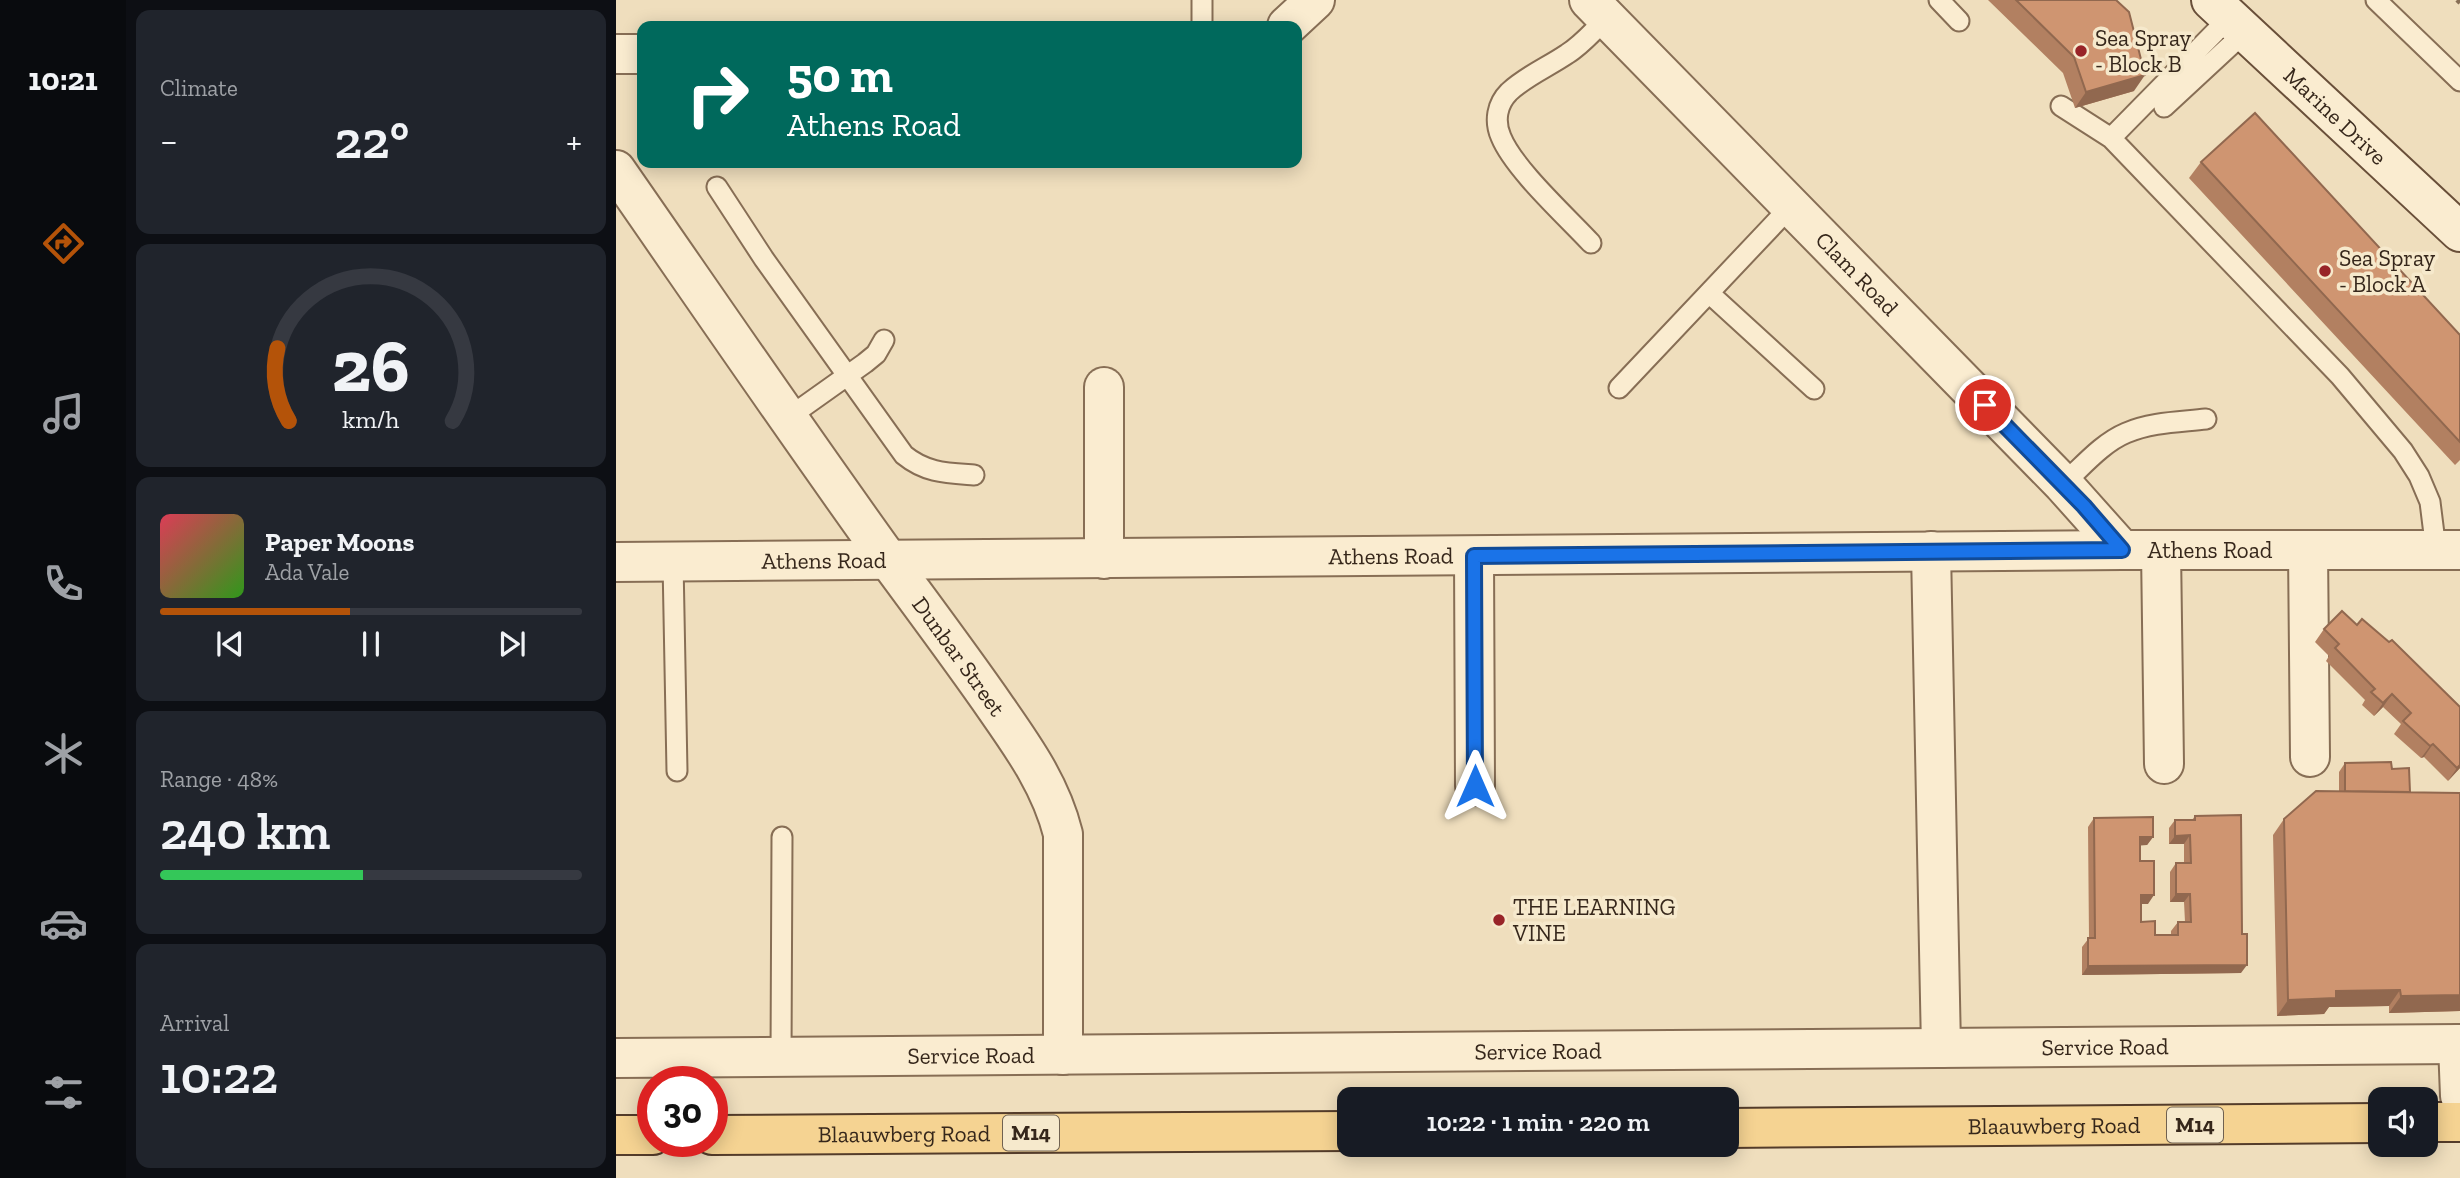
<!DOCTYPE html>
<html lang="en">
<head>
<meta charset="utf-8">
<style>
  :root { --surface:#171b24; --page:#20242c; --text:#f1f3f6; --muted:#9ea1a6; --line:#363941; --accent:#b45309 }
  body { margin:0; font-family:"Zilla Slab",serif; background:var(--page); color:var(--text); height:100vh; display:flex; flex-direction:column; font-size:26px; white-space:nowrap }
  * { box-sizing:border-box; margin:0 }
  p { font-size:23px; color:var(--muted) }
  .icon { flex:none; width:38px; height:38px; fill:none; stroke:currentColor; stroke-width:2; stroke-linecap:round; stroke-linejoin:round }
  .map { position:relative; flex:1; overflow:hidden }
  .sheet { display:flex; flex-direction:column; gap:10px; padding:10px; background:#0d0f14; width:490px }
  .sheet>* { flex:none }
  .hud { position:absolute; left:21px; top:21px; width:665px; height:147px; border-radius:14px; box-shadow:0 4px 18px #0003; background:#00695c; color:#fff; overflow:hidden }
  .fabs { position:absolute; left:1752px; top:1087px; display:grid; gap:14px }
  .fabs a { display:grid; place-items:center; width:70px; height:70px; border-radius:14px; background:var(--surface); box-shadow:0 4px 18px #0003; font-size:35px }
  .speed { position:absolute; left:21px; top:1066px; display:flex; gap:14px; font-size:35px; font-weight:700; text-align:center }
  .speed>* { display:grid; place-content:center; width:91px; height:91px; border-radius:50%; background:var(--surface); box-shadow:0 4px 18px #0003; line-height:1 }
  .speed .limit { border:10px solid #d22; background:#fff; color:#111 }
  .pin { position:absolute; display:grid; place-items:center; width:60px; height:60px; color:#fff; margin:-30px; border:4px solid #fff; border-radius:50%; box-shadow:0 2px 7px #0007 }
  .me { position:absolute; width:77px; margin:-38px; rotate:0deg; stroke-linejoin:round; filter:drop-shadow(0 0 5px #0008) }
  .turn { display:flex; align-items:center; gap:24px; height:147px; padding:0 35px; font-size:32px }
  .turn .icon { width:91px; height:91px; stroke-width:2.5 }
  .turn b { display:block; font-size:49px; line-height:60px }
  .big { font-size:52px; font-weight:600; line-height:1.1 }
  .sheet .widget { flex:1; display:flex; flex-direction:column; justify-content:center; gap:10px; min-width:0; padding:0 24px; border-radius:14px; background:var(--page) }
  .sheet .dial { align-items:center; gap:0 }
  .dial svg { height:182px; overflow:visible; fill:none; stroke:var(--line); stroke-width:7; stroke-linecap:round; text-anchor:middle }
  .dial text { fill:var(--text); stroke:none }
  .song { display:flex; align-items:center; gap:21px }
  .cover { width:84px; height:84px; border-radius:10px; background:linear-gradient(135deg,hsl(350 70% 55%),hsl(110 70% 35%)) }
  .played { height:7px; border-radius:4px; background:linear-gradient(90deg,var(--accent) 45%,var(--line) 45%) }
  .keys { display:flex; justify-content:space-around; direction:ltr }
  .heat { display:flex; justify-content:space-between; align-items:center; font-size:38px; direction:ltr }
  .charge { height:10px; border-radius:5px; background:linear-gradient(90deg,#34c759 48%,var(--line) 0) }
  .trip { position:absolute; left:721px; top:1087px; width:402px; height:70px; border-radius:14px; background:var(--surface); box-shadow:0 4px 18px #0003; font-weight:600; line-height:70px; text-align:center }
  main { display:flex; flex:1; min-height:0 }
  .menu { display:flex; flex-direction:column; width:126px; justify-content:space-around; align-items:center; background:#090b0e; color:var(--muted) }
  .menu .icon { width:49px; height:49px }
  .menu .current { color:var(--accent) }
  .menu b { font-size:32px; color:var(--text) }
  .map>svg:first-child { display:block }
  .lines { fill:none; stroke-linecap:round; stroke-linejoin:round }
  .lane-casing { stroke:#876e55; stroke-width:23 }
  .street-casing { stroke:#876e55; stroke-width:42 }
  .secondary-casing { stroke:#694f39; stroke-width:42 }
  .primary-casing { stroke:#543c2a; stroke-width:42 }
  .path { stroke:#876e55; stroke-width:4.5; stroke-dasharray:5 3.5; stroke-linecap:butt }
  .lane { stroke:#faecd0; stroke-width:19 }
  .street { stroke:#faecd0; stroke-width:38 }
  .secondary { stroke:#faecd0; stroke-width:38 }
  .primary { stroke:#f5d392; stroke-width:38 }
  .wall { fill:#b28061 }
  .shaded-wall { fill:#91684f }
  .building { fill:#cf9571; stroke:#91684f; stroke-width:2 }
  .route-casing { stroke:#114b97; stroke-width:18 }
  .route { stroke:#1a73e8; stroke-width:12 }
  .poi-dot { fill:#982428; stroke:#f6e9cc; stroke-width:2.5 }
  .labels { text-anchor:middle; stroke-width:7; stroke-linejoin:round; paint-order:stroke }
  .shield { fill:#f6e9cc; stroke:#706150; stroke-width:2 }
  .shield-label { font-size:21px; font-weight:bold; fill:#36271b }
  .poi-label { font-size:23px; fill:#36271b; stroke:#f6e9cc; text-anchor:start }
  .street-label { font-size:23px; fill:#36271b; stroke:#f6e9cc }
</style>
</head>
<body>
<main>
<nav class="menu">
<b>10:21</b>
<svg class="icon current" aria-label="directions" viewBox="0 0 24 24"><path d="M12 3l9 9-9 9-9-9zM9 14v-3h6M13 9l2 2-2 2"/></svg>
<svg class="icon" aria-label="music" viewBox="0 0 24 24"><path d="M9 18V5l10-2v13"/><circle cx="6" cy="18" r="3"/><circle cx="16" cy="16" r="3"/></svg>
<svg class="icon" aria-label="phone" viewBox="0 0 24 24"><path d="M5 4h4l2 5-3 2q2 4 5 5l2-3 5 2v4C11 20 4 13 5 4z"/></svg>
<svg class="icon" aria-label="climate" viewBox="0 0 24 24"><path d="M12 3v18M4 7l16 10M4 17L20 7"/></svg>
<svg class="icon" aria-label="car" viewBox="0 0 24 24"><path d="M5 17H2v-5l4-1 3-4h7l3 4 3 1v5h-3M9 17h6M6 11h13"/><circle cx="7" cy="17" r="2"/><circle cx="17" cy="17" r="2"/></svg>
<svg class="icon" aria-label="filters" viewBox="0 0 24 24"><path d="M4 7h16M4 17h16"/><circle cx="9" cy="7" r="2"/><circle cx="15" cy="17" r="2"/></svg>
</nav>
<section class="sheet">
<div class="widget"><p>Climate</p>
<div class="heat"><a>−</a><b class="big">22°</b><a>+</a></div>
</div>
<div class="widget dial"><svg viewBox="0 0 100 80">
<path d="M14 69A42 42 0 1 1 86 69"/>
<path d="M14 69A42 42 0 0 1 9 37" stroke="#b45309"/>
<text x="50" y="56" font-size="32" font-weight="700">26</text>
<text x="50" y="72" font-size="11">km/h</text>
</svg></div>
<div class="widget">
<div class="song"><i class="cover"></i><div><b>Paper Moons</b><p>Ada Vale</p></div></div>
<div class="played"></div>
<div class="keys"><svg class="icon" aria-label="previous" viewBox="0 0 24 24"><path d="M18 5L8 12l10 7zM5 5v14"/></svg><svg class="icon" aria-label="pause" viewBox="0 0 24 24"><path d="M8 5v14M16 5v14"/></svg><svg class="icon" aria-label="next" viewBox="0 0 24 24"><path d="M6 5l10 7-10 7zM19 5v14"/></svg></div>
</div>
<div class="widget"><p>Range · 48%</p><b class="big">240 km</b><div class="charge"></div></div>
<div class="widget"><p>Arrival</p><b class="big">10:22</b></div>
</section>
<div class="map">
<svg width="1844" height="1178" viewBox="0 0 1844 1178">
  <rect width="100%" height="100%" fill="#efdebd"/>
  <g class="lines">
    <defs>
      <path id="lane" d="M 586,0 L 586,26
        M 1323,0 L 1343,21
        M 1760,0 L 1844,81
        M 1445,106 L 1495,138 L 1724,376 L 1787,451 L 1803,476 L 1814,502 L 1820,550
        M 1548,107 L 1629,32
        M 1495,138 L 1614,17
        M 101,187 L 148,259 L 288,455 C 310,473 331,473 358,475
        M 975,243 C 950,216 898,169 885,137 C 878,121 881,104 893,92 C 910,76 932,67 951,54 C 966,45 978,30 991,18
        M 1093,293 L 1198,389
        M 1003,388 L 1175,206
        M 173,417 L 249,363 L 260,354 L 268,340
        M 1447,484 C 1466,467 1486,443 1510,433 C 1535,422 1564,422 1590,419
        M 57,562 L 61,771
        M 165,1057 L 166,837"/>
      <g id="street">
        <path id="s1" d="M 973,0 L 1447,484 L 1506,550"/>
        <path d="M 671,26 L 699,0"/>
        <path d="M 0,54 L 26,54"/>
        <path id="s2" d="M 0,170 C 91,301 181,433 274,562 C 310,611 346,659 380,708 C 408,748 435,786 447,834 L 447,1055"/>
        <path d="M 1545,550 L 1548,764"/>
        <path d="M 1692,550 L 1694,757"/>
        <path d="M 1315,551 L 1325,1048"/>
        <path d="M 858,556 L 859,786"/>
        <path d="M 488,559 L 488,387"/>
        <path id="s3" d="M 0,562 L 1506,550 L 1844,550"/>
        <path d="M 1842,1044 L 1844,1096"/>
        <path id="s4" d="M 0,1058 L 1844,1044"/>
      </g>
      <g id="secondary">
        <path id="s5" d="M 1595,0 L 1844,232"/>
      </g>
      <g id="primary">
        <path d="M 1810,1122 L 1844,1122"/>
        <path id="s6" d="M 1111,1128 L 1764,1123"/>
        <path d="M 0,1135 L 37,1135"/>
        <path id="s7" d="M 96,1135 L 733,1131"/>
      </g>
    </defs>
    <use href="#lane" class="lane-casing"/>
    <use href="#street" class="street-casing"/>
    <use href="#secondary" class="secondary-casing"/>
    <use href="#primary" class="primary-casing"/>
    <path class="path" d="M 1841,0 L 1844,3"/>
    <use href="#lane" class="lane"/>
    <use href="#street" class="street"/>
    <use href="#secondary" class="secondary"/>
    <use href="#primary" class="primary"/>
  </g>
  <path class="wall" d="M 1372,0 L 1500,0 L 1518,91 L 1459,108 L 1447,73 Z
    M 1585,162 L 1844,335 L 1844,460 L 1839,465 L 1573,178 Z
    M 1726,611 L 1844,768 L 1832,781 L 1808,757 L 1805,758 L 1778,734 L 1785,724 L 1767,707 L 1758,716 L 1746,705 L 1749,700 L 1710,661 L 1713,656 L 1699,642 L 1708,629 Z
    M 1729,763 L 1776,769 L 1794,792 L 1844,1011 L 1773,1013 L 1773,1006 L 1713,1007 L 1708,1014 L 1661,1016 L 1657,835 L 1668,819 L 1723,791 L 1723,772 Z
    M 1579,816 L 1625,973 L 1466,975 L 1466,947 L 1473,938 L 1472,827 L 1478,818 L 1537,837 L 1531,845 L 1524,845 L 1524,861 L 1532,904 L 1525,904 L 1525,922 L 1539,935 L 1555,935 L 1555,931 L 1562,922 L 1569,922 L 1568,902 L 1554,902 L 1554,872 L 1560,863 L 1568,863 L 1568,844 L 1553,844 L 1553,828 L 1559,820 L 1576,820 Z"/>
  <path class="shaded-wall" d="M 1529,75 L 1518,91 L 1459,108 L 1470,92 Z
    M 1776,694 L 1767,707 L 1758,716 L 1767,703 Z
    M 1817,744 L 1808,757 L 1805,758 L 1814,746 Z
    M 1844,765 L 1844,768 L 1832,781 L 1841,768 Z
    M 1574,835 L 1568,844 L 1553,844 L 1559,836 Z
    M 1524,837 L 1537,837 L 1531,845 L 1518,846 Z
    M 1560,894 L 1574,894 L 1568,902 L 1554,902 Z
    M 1525,895 L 1538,895 L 1532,904 L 1518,904 Z
    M 1631,965 L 1625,973 L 1466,975 L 1472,966 Z
    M 1784,990 L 1773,1006 L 1713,1007 L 1708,1014 L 1661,1016 L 1672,1000 L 1720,991 Z
    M 1844,995 L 1844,1011 L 1773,1013 L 1785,996 Z"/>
  <path class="building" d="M 1400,0 L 1500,0 L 1513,12 L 1529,75 L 1470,92 L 1458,57 Z
    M 1639,113 L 1844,335 L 1844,442 L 1585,162 Z
    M 1726,611 L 1741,625 L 1746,619 L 1773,642 L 1776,640 L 1844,707 L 1844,765 L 1841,768 L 1817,744 L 1814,746 L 1787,721 L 1795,713 L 1776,694 L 1767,703 L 1755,692 L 1759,689 L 1719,648 L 1723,644 L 1708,629 Z
    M 1775,762 L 1776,769 L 1793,768 L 1794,792 L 1729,791 L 1729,763 Z
    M 1700,791 L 1844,793 L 1844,995 L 1785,996 L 1784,990 L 1720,991 L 1720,998 L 1672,1000 L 1668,819 Z
    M 1625,815 L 1626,934 L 1631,934 L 1631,965 L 1472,966 L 1472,938 L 1479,938 L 1478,818 L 1537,817 L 1537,837 L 1524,837 L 1524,861 L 1538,861 L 1538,895 L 1525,895 L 1525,922 L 1539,921 L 1539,935 L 1562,935 L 1562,922 L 1575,922 L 1574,894 L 1560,894 L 1560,863 L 1575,863 L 1574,835 L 1559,836 L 1559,820 L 1579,820 L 1579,816 Z"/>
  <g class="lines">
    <defs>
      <path id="route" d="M 859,786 L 858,556 L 1506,550 L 1468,506 L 1369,405"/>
    </defs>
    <use href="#route" class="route-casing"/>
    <use href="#route" class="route"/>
  </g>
  <g class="poi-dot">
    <circle cx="1465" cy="51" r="7"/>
    <circle cx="1709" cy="271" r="7"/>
    <circle cx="883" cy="920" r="7"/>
  </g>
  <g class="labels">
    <g class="shield">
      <rect x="1551" y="1107.5" width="56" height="35" rx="5"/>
      <rect x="387" y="1115.5" width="56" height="35" rx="5"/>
    </g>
    <g class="shield-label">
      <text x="1579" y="1132">M14</text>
      <text x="415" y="1140">M14</text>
    </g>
    <g class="poi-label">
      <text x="1479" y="46">Sea Spray<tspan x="1479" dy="26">- Block B</tspan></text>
      <text x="1723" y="266">Sea Spray<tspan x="1723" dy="26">- Block A</tspan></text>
      <text x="897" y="915">THE LEARNING<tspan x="897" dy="26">VINE</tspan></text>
    </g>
    <g class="street-label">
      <text dy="8" stroke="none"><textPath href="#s5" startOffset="170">Marine Drive</textPath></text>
      <text dy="8" stroke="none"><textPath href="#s1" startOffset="383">Clam Road</textPath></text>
      <text dy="8" stroke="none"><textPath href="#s3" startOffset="1594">Athens Road</textPath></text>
      <text dy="8" stroke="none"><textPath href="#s3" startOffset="775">Athens Road</textPath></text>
      <text dy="8" stroke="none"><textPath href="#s3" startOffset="208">Athens Road</textPath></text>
      <text dy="8" stroke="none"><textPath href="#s2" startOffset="595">Dunbar Street</textPath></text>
      <text dy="8" stroke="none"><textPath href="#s4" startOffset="1489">Service Road</textPath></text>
      <text dy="8" stroke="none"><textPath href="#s4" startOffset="922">Service Road</textPath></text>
      <text dy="8" stroke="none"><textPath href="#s4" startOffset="355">Service Road</textPath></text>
      <text dy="8" stroke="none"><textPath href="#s6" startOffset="327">Blaauwberg Road</textPath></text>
      <text dy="8" stroke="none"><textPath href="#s7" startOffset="192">Blaauwberg Road</textPath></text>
    </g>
  </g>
</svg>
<div class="fabs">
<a><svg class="icon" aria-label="sound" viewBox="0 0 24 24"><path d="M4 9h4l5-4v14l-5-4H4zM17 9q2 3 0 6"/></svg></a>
</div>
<div class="speed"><div class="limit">30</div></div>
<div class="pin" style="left:1369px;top:405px;background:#d93025"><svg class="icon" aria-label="arrive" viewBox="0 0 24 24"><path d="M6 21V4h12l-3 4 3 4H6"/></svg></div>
<svg class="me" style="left:859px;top:786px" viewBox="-20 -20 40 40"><path d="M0-17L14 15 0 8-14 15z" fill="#1a73e8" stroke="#fff" stroke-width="4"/></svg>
<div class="trip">10:22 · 1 min · 220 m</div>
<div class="hud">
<div class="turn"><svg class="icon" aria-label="right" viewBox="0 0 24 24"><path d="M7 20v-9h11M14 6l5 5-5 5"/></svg><div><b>50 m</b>Athens Road</div></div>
</div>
</div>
</main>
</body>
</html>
